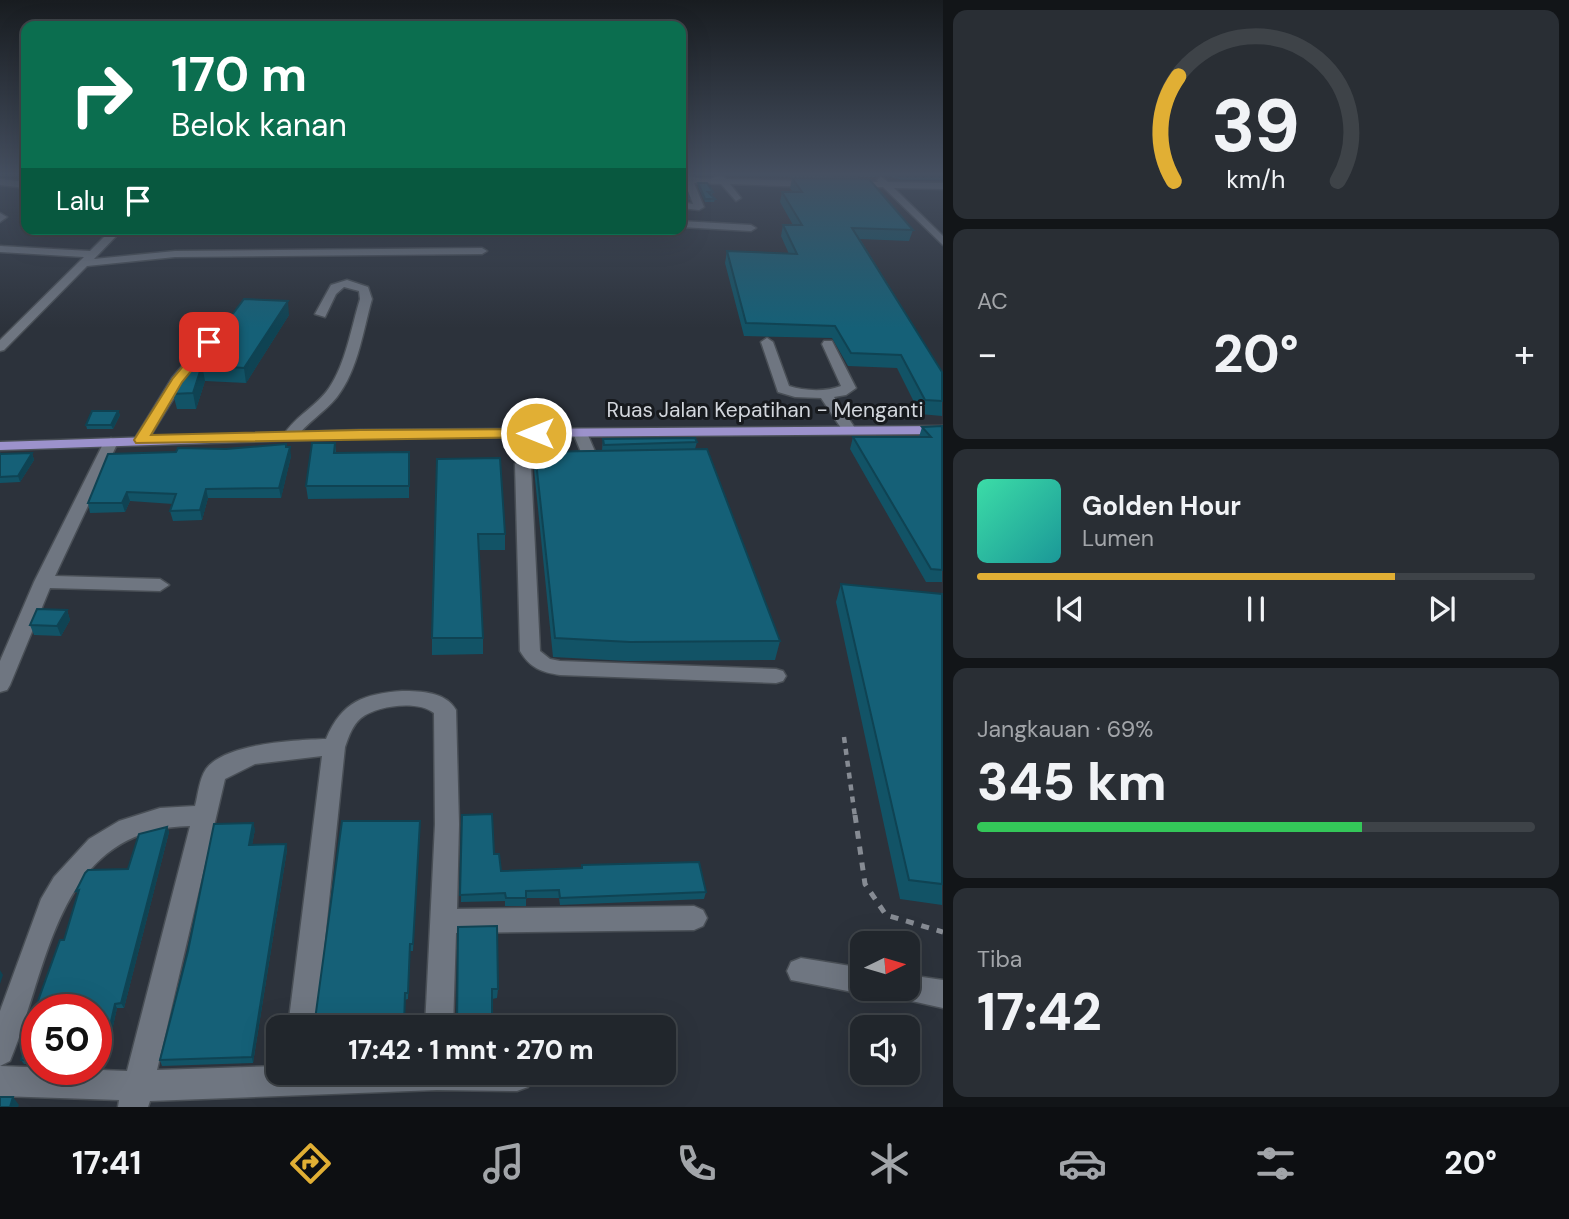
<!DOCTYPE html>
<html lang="id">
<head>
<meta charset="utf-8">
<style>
  :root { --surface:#21262c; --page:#292e34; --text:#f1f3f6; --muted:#a2a5a9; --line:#3e4348; --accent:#e1af34 }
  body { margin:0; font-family:"DM Sans",sans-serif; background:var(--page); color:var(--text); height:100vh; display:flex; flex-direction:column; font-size:26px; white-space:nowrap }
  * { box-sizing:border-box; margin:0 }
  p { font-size:23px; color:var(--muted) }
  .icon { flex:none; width:38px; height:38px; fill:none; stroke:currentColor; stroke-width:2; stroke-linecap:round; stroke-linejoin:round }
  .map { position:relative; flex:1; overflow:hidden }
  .panel { display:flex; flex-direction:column; gap:10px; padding:10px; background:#121518; width:626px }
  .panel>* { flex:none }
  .guide { position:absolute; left:21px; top:21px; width:665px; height:214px; border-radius:14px; box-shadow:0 7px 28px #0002,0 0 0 2px var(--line); background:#0b6e4f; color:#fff; overflow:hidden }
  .needle { width:46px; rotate:85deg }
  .fabs { position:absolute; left:850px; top:931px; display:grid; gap:14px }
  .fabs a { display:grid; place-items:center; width:70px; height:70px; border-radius:14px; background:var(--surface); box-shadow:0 7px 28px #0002,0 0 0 2px var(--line); font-size:35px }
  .speed { position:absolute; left:21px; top:994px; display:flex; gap:14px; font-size:35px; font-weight:700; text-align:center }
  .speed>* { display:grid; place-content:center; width:91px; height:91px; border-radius:50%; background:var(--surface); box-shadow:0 7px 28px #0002,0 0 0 2px var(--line); line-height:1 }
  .speed .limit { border:10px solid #d22; background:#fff; color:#111 }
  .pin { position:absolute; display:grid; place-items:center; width:60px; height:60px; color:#fff; margin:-30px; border-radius:14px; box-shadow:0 4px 10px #0006 }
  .me { position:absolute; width:77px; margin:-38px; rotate:270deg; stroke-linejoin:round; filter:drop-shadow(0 0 5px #0008) }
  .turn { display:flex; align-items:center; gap:24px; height:147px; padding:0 35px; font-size:32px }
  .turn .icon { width:91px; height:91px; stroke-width:2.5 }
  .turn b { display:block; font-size:49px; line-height:60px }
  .then { display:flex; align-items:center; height:66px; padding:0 35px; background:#0003; gap:14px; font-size:26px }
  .big { font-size:52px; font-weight:800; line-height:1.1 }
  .panel .widget { flex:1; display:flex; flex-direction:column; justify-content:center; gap:10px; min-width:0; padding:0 24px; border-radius:14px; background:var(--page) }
  .panel .dial { align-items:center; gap:0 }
  .dial svg { height:182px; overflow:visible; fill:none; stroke:var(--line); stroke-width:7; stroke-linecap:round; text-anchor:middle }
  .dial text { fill:var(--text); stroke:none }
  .song { display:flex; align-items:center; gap:21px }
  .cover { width:84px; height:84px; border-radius:10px; background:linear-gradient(135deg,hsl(160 70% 55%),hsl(180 70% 35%)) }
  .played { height:7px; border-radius:4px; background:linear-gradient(90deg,var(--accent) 75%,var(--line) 75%) }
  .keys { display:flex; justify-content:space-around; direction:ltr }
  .heat { display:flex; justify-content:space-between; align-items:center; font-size:38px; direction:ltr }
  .charge { height:10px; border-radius:5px; background:linear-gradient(90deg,#34c759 69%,var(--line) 0) }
  .trip { position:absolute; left:266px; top:1015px; width:410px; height:70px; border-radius:14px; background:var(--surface); box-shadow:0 7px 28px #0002,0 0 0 2px var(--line); font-weight:800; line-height:70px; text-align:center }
  .menu { display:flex; height:112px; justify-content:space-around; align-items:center; background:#0d0f12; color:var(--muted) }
  .menu .icon { width:49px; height:49px }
  .menu .on { color:var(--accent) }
  .menu b { font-size:32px; color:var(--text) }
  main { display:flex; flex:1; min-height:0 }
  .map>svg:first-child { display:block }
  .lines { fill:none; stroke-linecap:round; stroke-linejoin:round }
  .minor-casing { stroke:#494f56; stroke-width:3 }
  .major-casing { stroke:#494f56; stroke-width:3 }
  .path-far1 { stroke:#868b93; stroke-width:4.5; stroke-dasharray:6 6; stroke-linecap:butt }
  .path { stroke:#868b93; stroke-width:5; stroke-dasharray:8 8; stroke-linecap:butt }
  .minor { fill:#6f7681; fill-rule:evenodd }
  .major { fill:#9c92cc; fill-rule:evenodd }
  .wall { fill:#125366 }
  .shaded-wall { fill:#0f4353 }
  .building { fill:#156077; stroke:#0f4353; stroke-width:2 }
  .route { fill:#e1af34; stroke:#927222; stroke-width:2 }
  .labels { text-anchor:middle; stroke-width:6; stroke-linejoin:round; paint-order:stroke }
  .street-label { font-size:21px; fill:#d2d6dc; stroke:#171a1e }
</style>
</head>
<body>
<main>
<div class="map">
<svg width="943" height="1107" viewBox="0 0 943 1107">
  <rect width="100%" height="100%" fill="#2c323b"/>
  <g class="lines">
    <defs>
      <path id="minor" d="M 687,174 C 696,180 713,180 721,175 L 726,179 L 813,181 L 817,184 L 813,187 L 730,184 L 741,198 L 736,201 L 721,184 L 694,183 L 704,207 L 699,210 L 681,208 L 681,202 L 693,204 L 685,183 L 681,183 L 681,177 Z
        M 881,177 L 888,182 L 943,183 L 943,189 L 894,188 L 943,236 L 943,245 L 883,187 L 852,187 L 848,184 L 852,181 L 878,182 L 877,180 Z
        M 0,179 L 26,182 L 26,188 L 0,185 Z
        M 0,213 L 7,217 L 0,222 Z
        M 681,221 L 751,225 L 756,228 L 751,231 L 681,227 Z
        M 112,229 L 123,229 L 94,259 L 175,251 L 482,248 L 487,251 L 482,254 L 175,257 L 87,266 L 4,350 L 0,351 L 0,340 L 84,257 L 0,252 L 0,246 L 90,251 Z
        M 347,280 L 368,287 L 372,299 C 363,331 358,370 337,397 C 324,413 307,422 295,439 L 285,439 L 283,436 C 295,416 316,407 329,388 C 346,363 351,328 360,299 L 359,291 L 344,287 L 336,294 L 325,317 L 315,314 L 331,285 Z
        M 225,319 L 231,323 L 183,383 L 146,443 L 136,443 L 134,440 L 172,378 L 221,320 Z
        M 767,338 L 773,342 L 789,386 C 804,391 826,392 841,386 L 822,344 L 824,341 L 832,341 L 856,388 L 846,395 L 834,397 L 857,431 L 855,434 L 845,434 L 821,398 L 795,397 L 778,392 L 761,342 Z
        M 580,429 L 587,433 L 597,456 L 608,458 L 611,461 L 608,464 L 586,464 L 573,433 Z
        M 111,438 L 118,442 L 55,576 L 160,579 L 169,585 L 160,591 L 50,588 L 10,685 L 7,690 L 0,692 L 0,661 L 34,582 L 104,442 Z
        M 528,456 L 556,456 L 564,461 L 556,466 L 531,466 L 540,651 L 550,659 L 560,661 L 776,669 L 783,671 L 786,676 L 783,681 L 776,683 L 560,675 C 541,672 530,668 520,651 L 515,464 Z
        M 402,691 C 421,691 446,692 456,710 L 459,824 L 457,909 L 694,906 L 703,910 L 707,918 L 703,926 L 694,930 L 456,933 L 453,1027 L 425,1027 L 435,824 L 434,713 C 418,700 377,705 361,718 C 352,726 349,736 345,747 L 316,1027 L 288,1027 L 322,756 L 255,764 L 225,779 L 157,1070 L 278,1066 L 278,1073 L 531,1073 L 528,1087 L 517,1091 L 437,1090 L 150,1101 L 148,1107 L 118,1107 L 119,1100 L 0,1096 L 0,1066 L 127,1071 L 190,826 C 56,829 50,965 10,1061 L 0,1066 L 0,1011 L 41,899 L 54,877 L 89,839 L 119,821 L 160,808 L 195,806 C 198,795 199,779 206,769 C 225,743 296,740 326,739 C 342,701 364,694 402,691 Z
        M 801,958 L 863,968 L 863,989 L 873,990 L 863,994 L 791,980 L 787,971 L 791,962 Z
        M 908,975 L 943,980 L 943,1008 L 898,998 L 894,989 L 908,989 Z"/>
      <path id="major" d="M 943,426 L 943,434 L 360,438 L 0,450 L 0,442 L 360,430 Z"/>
    </defs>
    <use href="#minor" class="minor-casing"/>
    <use href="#major" class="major-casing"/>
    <path class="path-far1" d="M 844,737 L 855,817"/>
    <path class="path" d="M 855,815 L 865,884 L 886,915 L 943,932"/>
    <use href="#minor" class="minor"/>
    <use href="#major" class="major"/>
  </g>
  <path class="wall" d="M 686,173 L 942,173 L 942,180 L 901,180 L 881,174 L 877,177 L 858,177 L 858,179 L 727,175 L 722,173 L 703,175 Z
    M 792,178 L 913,230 L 909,241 L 860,239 L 942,372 L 942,416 L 920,414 L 897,368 L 848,366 L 832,338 L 744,336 L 725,263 L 727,251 L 789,254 L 781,236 L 783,225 L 793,225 L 780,202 L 782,192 L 793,192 L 790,188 Z
    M 698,183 L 713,192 L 712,195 L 711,195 L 715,199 L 714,202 L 705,202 L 698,186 Z
    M 244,299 L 289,315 L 246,383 L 205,381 L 196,409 L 177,409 L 173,394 Z
    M 118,411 L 120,415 L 113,429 L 87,429 L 86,425 Z
    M 942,426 L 942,582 L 926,582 L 850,449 L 853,437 L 919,437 L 922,427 Z
    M 603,439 L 697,442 L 695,449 L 780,641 L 775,660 L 627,661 L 553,657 L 534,469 L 535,452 L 602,450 Z
    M 335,443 L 336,453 L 409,463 L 409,498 L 308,499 L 306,486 Z
    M 286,444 L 291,456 L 281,498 L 208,498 L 202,520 L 173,521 L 170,511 L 173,504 L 130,501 L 125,512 L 90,513 L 88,503 L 176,452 Z
    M 0,452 L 1,454 L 32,453 L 34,460 L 20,482 L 0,483 Z
    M 437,459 L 505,534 L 505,550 L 479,550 L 483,638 L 483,654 L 432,655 L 432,638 Z
    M 841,584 L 942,594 L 942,905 L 900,899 L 836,602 Z
    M 67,610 L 70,620 L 61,636 L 34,635 L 30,625 Z
    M 462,815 L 494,854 L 501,871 L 581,868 L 582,865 L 706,892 L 704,899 L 560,905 L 559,898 L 526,898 L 526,906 L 505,906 L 505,901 L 461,902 Z
    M 420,821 L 413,951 L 410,951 L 408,999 L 314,1027 Z
    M 167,827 L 169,832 L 124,1008 L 117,1008 L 111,1035 L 108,1035 L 100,1065 L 96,1065 L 96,1010 L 37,1010 L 37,1064 L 24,1064 L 21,1060 L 34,1012 L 60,940 L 64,940 L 78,895 L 76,891 L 85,873 L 88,870 L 128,869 L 139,834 Z
    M 255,829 L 252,845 L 286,844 L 287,850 L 253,1063 L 162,1066 L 160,1060 Z
    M 458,927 L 498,989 L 497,998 L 492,999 L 457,1027 Z"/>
  <path class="shaded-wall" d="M 704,173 L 722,173 L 703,175 Z
    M 689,197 L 689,201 L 681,202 L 681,198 Z
    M 288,301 L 289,315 L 246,383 L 244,368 Z
    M 202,365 L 205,381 L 196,409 L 193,393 Z
    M 118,411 L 120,415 L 113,429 L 111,425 Z
    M 290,447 L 291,456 L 281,498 L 279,488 Z
    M 32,453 L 34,460 L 20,482 L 18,476 Z
    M 206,489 L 208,498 L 202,520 L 200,510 Z
    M 127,492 L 130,501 L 125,512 L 122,503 Z
    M 67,610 L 70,620 L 61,636 L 57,626 Z
    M 420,821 L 420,828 L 413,951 L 413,944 Z
    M 253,823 L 255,829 L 251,851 L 249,845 Z
    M 167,827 L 169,832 L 124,1008 L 121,1003 Z
    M 286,844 L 287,850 L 253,1063 L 252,1057 Z
    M 0,970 L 3,975 L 0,984 Z
    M 115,1004 L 117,1008 L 111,1035 L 109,1030 Z
    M 106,1030 L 108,1035 L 100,1065 L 98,1061 Z
    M 13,1097 L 19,1105 L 18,1107 L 10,1107 Z"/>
  <path class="building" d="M 742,173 L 879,173 L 877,174 L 857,174 L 858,176 Z
    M 887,173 L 942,173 L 942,177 L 902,177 Z
    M 792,178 L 869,179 L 913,230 L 852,228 L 942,372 L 942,401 L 925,400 L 901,355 L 851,353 L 835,326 L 746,323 L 727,251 L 797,254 L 783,225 L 802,225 L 782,192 L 802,192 Z
    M 681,182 L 684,183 L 689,197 L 681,198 Z
    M 698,183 L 707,183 L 713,192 L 708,192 L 715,199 L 705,199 Z
    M 244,299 L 288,301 L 244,368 L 202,365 L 193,393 L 173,394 Z
    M 92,411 L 118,411 L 111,425 L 86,425 Z
    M 942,426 L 942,570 L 931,569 L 853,437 L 931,437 L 922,427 Z
    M 695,438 L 697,442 L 604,445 L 603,439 Z
    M 312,443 L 335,443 L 334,453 L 409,452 L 409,486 L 306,486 Z
    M 286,444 L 286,447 L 290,447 L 279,488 L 206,489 L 200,510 L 170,511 L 176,494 L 127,492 L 122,503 L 88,503 L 108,454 L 176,452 L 178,448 L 226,449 Z
    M 707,449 L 780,641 L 630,642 L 555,638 L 535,452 Z
    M 32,453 L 18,476 L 0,477 L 0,454 Z
    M 500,458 L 505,534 L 478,534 L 483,638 L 432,638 L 437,459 Z
    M 841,584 L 942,594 L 942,884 L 909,880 Z
    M 37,609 L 67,610 L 57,626 L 30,625 Z
    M 492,814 L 494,854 L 499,854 L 501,871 L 582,868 L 582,865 L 699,862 L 706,892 L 560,898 L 559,890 L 526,891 L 526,898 L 506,898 L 505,893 L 460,895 L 462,815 Z
    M 342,821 L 420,821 L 413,944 L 410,944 L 408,993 L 405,993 L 404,1027 L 314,1027 Z
    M 253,823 L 249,845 L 286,844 L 252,1057 L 160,1060 L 188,951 L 214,824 Z
    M 167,827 L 121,1003 L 115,1004 L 109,1030 L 106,1030 L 98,1061 L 96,1061 L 96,1010 L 37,1010 L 37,1060 L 21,1060 L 34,1012 L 60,940 L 64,940 L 79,890 L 76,891 L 85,873 L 88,870 L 128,869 L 139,834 Z
    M 497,926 L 498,989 L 492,989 L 492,1027 L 448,1027 L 457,1027 L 458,927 Z
    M 0,1097 L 13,1097 L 10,1107 L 0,1107 Z"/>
  <linearGradient id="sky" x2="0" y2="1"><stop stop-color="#181c20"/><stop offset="0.53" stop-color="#454f60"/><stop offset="1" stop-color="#454f60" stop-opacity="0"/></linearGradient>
  <rect width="943" height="328" fill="url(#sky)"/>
  <path class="route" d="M 205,340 L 215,342 L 182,382 L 151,435 L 360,430 L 536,429 L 542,433 L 536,437 L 136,443 L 134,440 L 173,378 Z"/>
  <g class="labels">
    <g class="street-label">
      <text x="765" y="417">Ruas Jalan Kepatihan - Menganti</text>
    </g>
  </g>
</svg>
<div class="fabs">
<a><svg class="needle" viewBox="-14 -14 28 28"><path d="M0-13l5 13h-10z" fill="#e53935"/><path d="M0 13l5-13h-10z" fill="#a2a5a9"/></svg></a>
<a><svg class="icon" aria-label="sound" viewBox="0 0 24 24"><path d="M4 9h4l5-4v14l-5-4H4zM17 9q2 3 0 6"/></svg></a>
</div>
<div class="speed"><div class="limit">50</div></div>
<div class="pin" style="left:209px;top:342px;background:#d93025"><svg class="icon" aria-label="arrive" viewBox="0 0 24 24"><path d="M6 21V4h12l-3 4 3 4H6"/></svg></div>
<svg class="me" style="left:536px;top:433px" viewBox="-20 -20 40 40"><circle r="17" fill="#e1af34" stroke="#fff" stroke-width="3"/><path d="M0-11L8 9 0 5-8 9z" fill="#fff"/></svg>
<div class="trip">17:42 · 1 mnt · 270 m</div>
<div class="guide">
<div class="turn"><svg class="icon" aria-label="right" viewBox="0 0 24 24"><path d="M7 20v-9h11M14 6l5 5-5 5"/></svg><div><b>170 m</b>Belok kanan</div></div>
<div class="then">Lalu<svg class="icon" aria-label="arrive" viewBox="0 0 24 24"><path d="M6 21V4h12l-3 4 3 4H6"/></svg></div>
</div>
</div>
<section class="panel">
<div class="widget dial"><svg viewBox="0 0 100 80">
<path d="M14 69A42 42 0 1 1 86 69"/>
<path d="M14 69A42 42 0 0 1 16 23" stroke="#e1af34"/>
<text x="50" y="56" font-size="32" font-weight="700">39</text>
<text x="50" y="72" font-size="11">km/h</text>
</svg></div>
<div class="widget"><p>AC</p>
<div class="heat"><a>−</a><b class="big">20°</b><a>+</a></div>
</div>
<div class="widget">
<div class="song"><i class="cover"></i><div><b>Golden Hour</b><p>Lumen</p></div></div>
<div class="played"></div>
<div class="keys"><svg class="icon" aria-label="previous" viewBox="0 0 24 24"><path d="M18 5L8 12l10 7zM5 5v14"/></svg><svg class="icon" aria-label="pause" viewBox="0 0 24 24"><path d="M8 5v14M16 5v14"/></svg><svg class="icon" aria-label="next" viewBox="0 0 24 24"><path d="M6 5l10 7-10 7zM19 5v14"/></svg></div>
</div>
<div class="widget"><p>Jangkauan · 69%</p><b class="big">345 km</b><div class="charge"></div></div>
<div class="widget"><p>Tiba</p><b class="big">17:42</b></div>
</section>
</main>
<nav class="menu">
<b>17:41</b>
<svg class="icon on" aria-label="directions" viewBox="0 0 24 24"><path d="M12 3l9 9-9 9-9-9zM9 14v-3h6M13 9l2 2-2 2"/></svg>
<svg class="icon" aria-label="music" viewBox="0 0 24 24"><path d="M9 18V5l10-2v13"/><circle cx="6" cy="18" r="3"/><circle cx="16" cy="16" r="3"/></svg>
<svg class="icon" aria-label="phone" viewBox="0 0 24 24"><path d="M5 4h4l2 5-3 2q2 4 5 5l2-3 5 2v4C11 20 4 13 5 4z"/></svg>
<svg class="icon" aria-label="climate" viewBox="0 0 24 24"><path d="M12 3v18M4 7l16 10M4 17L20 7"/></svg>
<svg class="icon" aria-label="car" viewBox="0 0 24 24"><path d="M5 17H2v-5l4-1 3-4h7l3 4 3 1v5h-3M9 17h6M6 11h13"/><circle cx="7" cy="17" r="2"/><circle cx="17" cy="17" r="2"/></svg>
<svg class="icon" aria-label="filters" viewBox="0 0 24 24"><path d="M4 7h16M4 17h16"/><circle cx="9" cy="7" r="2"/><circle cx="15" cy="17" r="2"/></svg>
<b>20°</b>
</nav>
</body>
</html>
